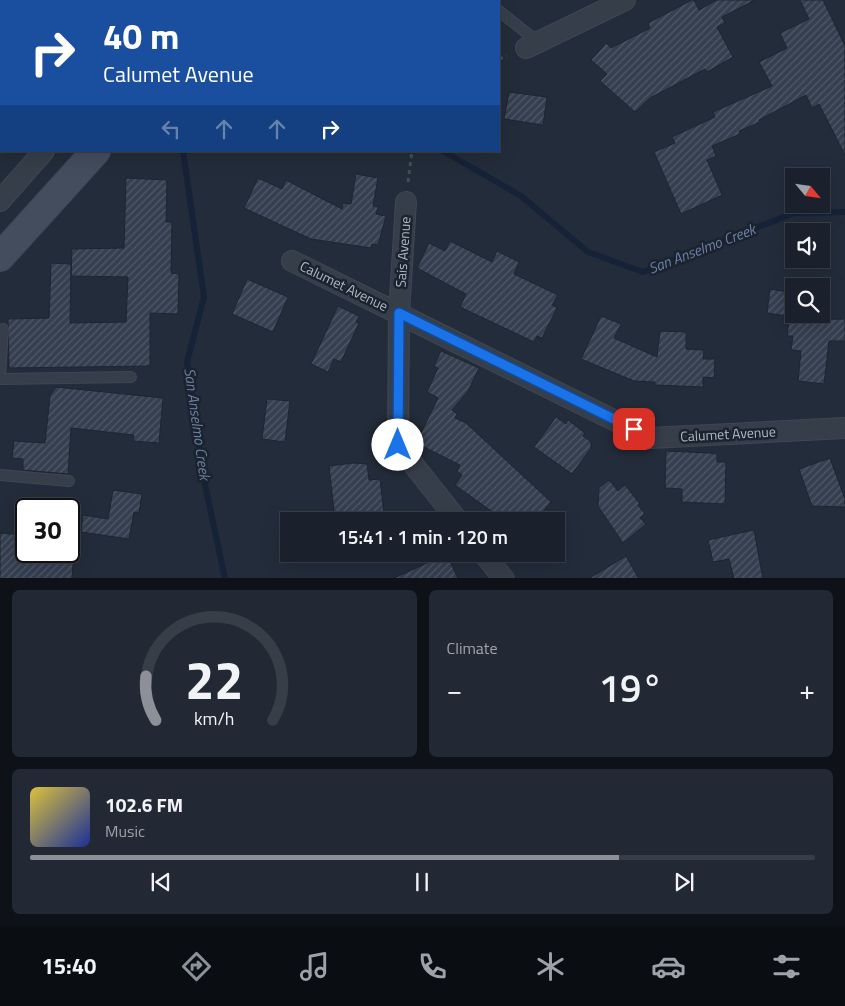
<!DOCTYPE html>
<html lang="en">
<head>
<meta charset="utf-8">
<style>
  :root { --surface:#1a212c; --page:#232934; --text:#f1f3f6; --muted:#9fa3a9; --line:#383e48; --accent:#8c9099 }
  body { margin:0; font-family:"Titillium Web",sans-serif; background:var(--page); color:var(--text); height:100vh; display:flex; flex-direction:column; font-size:19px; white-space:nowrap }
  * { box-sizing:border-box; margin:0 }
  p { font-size:16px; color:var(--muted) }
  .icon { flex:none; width:28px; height:28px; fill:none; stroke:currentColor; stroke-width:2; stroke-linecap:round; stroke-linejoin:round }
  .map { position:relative; height:578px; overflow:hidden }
  .drawer { display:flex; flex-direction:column; gap:12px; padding:12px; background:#0e1218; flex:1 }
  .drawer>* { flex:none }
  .guide { position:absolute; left:0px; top:0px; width:500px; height:152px; box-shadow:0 5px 20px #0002,0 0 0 1px var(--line); background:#1a4fa0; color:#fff; overflow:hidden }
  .needle { width:32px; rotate:119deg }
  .controls { position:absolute; left:785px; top:168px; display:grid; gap:10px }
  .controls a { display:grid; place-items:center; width:45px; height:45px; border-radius:0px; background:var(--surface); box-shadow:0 5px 20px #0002,0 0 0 1px var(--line); font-size:25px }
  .speed { position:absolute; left:15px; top:498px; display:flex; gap:10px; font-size:25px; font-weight:700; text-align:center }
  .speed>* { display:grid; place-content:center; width:65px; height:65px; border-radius:50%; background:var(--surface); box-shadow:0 5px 20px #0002,0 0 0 1px var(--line); line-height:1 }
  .speed .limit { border:2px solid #111; border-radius:8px; background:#fff; color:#111 }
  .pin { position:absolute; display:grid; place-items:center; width:42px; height:42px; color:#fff; margin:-21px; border-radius:10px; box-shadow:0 2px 8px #0006 }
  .me { position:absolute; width:55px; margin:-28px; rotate:0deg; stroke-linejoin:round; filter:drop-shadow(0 0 4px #0008) }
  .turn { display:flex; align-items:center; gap:18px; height:105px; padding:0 20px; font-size:22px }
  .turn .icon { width:65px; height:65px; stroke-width:2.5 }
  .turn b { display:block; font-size:35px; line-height:42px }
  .lanes { display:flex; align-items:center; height:48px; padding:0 20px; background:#0003; justify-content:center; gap:25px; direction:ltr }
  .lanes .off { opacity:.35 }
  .big { font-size:38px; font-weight:600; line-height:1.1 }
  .drawer .widget { flex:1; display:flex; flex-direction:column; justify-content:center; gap:8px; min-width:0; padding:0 18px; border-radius:8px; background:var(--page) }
  .drawer .dial { align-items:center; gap:0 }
  .dial svg { height:130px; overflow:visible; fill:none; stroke:var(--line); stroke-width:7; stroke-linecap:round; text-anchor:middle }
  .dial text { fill:var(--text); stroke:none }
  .song { display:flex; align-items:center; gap:15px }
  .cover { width:60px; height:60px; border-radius:8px; background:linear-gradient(135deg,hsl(50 70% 55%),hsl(230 70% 35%)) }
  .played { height:5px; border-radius:2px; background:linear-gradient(90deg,var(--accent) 75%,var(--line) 75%) }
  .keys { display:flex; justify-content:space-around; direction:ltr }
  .heat { display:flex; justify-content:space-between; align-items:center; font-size:28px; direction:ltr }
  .drawer .tiles { flex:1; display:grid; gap:12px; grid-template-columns:1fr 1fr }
  .widget:last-child { grid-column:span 2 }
  .trip { position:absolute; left:280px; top:512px; width:285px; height:50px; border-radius:0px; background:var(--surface); box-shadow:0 5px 20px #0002,0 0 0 1px var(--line); font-weight:600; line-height:50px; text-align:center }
  .tabs { display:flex; height:80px; justify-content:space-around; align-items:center; background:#0a0d12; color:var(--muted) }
  .tabs .icon { width:35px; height:35px }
  .tabs .on { color:var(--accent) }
  .tabs b { font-size:22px; color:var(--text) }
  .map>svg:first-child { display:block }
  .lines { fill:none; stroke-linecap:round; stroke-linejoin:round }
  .stream { stroke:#162237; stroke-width:6 }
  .building { fill:url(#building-hatch); stroke:#1d2531 }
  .lane-casing { stroke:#3f4753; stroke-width:12 }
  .street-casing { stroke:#3f4753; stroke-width:22 }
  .secondary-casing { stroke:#3f4753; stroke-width:30 }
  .path { stroke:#3d5153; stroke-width:3; stroke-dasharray:4 4; stroke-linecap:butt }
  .lane { stroke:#363e4a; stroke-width:10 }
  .street { stroke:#363e4a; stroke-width:20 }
  .secondary { stroke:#444d5d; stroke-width:28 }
  .route-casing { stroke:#114b97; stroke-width:12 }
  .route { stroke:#1a73e8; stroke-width:9 }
  .labels { text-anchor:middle; stroke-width:5; stroke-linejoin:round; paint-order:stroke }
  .street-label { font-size:14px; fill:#b1b9c6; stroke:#1b232f }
  .water-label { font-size:15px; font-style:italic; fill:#6b81a5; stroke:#1b232f }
</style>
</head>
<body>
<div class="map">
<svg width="845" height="579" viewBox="0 0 845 579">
  <defs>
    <pattern id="building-hatch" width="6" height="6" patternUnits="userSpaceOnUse" patternTransform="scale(1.25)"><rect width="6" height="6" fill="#353f50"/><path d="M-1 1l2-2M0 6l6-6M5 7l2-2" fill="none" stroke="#505968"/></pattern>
  </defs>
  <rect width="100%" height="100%" fill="#232c3a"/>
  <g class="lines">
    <path class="stream" d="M 183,151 L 204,297 L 187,362 L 202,470 L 225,579
      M 443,151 L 521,196 L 588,252 L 643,272 L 794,213 L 845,212"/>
  </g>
  <path class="building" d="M 692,0 L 694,0 L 699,10 L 717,0 L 755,0 L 722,17 L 725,23 L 717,27 L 733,57 L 707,72 L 705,69 L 650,98 L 635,112 L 600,81 L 607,74 L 591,60 L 606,43 L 611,48 L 650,28 L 648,23 Z
    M 800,0 L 823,0 L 845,46 L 845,155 L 819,104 L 812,108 L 806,95 L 759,120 L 760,122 L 739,131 L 740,134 L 712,146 L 716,156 L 707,160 L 722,195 L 681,214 L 654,152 L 675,143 L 672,137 L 715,117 L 713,112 L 772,86 L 759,62 L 787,48 L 780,33 L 809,19 Z
    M 509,92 L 547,97 L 543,125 L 504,119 Z
    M 356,174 L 378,178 L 373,206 L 378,207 L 376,214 L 386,216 L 378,245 L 372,244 L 371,248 L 311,239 L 244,208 L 258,178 L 282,189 L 286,180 L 342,209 L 343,203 L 351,204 Z
    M 126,178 L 167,180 L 166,222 L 172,222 L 171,273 L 179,274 L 178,314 L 150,313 L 150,366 L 9,368 L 8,319 L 49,318 L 51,263 L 71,264 L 70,323 L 126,322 L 128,277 L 71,276 L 72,249 L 124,248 Z
    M 450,241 L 492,262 L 497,251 L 519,262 L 514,274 L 558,295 L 552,305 L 557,308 L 542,338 L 537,336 L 534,342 L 460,307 L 466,294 L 417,268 L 429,243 L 445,251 Z
    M 247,279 L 288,297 L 273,332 L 232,314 Z
    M 770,289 L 794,293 L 794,317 L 767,313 Z
    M 338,306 L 359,316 L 356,322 L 359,323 L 341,362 L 334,359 L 328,372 L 311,364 Z
    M 601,316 L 621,324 L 614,338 L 657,357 L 660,331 L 686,332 L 686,349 L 704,350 L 703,359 L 715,359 L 714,378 L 703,377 L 703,387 L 655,385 L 655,382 L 634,381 L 581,359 Z
    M 845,319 L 845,341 L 829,341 L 824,384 L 798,381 L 801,351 L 791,350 L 793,336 L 787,336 L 789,320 Z
    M 441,351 L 479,368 L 468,391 L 452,410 L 457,414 L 455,418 L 466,423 L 551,502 L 535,521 L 505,521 L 455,485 L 462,475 L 457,471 L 460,465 L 416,443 L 438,398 L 427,392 L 438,368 L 434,366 Z
    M 56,387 L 163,398 L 159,443 L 133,441 L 134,435 L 71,428 L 68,474 L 23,470 L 23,459 L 12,458 L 14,441 L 45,443 L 50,396 Z
    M 267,399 L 290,401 L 285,442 L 262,439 Z
    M 556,417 L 566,424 L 568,420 L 585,433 L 583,436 L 591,442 L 591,448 L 572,474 L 534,447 Z
    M 666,451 L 709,453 L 717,454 L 717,462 L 726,462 L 725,504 L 682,502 L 682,489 L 665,488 Z
    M 830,458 L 845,499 L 845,507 L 812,506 L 799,469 Z
    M 354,463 L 367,464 L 369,480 L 380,479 L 385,521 L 335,521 L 329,466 Z
    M 609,480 L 618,491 L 625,485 L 640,504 L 638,505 L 645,514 L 640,518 L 646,524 L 623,543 L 598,506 L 599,488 Z
    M 113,490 L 142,494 L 139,513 L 134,512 L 129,539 L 81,532 L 83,515 L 108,519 Z
    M 754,530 L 763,579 L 734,579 L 729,559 L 713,562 L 708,540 Z
    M 0,533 L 23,535 L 22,551 L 74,551 L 72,579 L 0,579 Z
    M 447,554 L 458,579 L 392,579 Z
    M 626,556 L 639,579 L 588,579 Z"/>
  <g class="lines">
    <defs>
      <path id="lane" d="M 499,11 L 538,42
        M 0,374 L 3,329
        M 0,379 L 131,377
        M 0,475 L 69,481"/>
      <path id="street" d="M 155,1 L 155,0
        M 526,48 L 625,0
        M 0,201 L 44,151
        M 406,202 L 399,313 L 398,445 L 458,521
        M 292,261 L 650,438 L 845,428
        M 484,554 L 504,579"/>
      <path id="secondary" d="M 273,1 L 276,0
        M 0,257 L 96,151"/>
    </defs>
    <use href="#lane" class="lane-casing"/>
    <use href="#street" class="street-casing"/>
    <use href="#secondary" class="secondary-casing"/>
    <path class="path" d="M 499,59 L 507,56
      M 408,182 L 412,151"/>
    <use href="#lane" class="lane"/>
    <use href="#street" class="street"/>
    <use href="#secondary" class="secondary"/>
  </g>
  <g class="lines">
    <defs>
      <path id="route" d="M 398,445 L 399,313 L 634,429"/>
    </defs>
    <use href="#route" class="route-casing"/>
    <use href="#route" class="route"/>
  </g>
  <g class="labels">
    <g class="street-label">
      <text transform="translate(403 252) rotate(-86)" y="5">Sais Avenue</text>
      <text transform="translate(344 286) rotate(26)" y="5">Calumet Avenue</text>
      <text transform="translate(728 434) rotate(-3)" y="5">Calumet Avenue</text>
    </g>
    <g class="water-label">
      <text transform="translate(702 249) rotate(-21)" y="5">San Anselmo Creek</text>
      <text transform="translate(197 424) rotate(82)" y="5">San Anselmo Creek</text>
    </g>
  </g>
</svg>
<div class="controls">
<a><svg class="needle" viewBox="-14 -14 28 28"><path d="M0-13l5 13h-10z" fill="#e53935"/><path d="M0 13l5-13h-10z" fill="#9fa3a9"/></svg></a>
<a><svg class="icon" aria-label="sound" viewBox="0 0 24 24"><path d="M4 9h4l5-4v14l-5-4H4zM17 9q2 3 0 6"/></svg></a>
<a><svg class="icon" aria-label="search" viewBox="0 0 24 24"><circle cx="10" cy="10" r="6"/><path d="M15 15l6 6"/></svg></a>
</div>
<div class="speed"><div class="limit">30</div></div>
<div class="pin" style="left:634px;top:429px;background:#d93025"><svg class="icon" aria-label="arrive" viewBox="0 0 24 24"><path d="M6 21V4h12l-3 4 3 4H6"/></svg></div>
<svg class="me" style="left:398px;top:445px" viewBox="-20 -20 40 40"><circle r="19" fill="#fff"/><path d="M0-13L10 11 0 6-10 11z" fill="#1a73e8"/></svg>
<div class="trip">15:41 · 1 min · 120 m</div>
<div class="guide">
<div class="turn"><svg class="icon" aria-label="right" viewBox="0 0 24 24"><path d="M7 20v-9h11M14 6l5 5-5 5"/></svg><div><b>40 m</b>Calumet Avenue</div></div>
<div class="lanes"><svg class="icon off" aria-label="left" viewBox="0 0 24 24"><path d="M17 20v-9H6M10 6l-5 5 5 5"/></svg><svg class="icon off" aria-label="ahead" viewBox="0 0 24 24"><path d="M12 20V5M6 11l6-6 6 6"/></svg><svg class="icon off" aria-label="ahead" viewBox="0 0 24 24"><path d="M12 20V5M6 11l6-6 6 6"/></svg><svg class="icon" aria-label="right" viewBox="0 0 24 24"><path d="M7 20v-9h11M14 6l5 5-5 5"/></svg></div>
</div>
</div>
<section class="drawer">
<div class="tiles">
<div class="widget dial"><svg viewBox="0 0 100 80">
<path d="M14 69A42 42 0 1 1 86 69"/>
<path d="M14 69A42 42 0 0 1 8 42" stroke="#8c9099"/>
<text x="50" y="56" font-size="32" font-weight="700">22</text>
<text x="50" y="72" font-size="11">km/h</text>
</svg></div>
<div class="widget"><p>Climate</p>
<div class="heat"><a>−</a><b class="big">19°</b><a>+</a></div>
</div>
<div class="widget">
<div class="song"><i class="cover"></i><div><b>102.6 FM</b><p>Music</p></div></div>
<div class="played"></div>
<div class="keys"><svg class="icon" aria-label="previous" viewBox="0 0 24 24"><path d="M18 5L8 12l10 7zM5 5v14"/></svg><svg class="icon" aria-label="pause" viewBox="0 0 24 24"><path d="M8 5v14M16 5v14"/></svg><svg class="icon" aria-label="next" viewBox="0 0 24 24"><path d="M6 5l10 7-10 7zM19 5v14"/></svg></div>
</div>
</div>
</section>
<nav class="tabs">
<b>15:40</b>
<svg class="icon on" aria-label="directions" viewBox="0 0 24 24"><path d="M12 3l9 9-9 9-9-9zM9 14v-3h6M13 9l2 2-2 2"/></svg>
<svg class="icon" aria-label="music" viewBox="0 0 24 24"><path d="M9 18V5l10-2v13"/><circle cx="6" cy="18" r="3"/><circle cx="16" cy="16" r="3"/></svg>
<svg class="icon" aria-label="phone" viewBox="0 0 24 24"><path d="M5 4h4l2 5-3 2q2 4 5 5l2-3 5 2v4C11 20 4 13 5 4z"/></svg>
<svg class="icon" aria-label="climate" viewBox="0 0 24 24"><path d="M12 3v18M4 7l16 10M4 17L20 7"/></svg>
<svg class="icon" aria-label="car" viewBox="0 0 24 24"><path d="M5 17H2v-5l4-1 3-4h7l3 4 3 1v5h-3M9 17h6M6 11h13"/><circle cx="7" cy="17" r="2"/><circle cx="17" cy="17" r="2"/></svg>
<svg class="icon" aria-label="filters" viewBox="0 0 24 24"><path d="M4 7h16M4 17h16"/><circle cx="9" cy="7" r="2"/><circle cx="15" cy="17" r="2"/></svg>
</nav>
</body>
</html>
